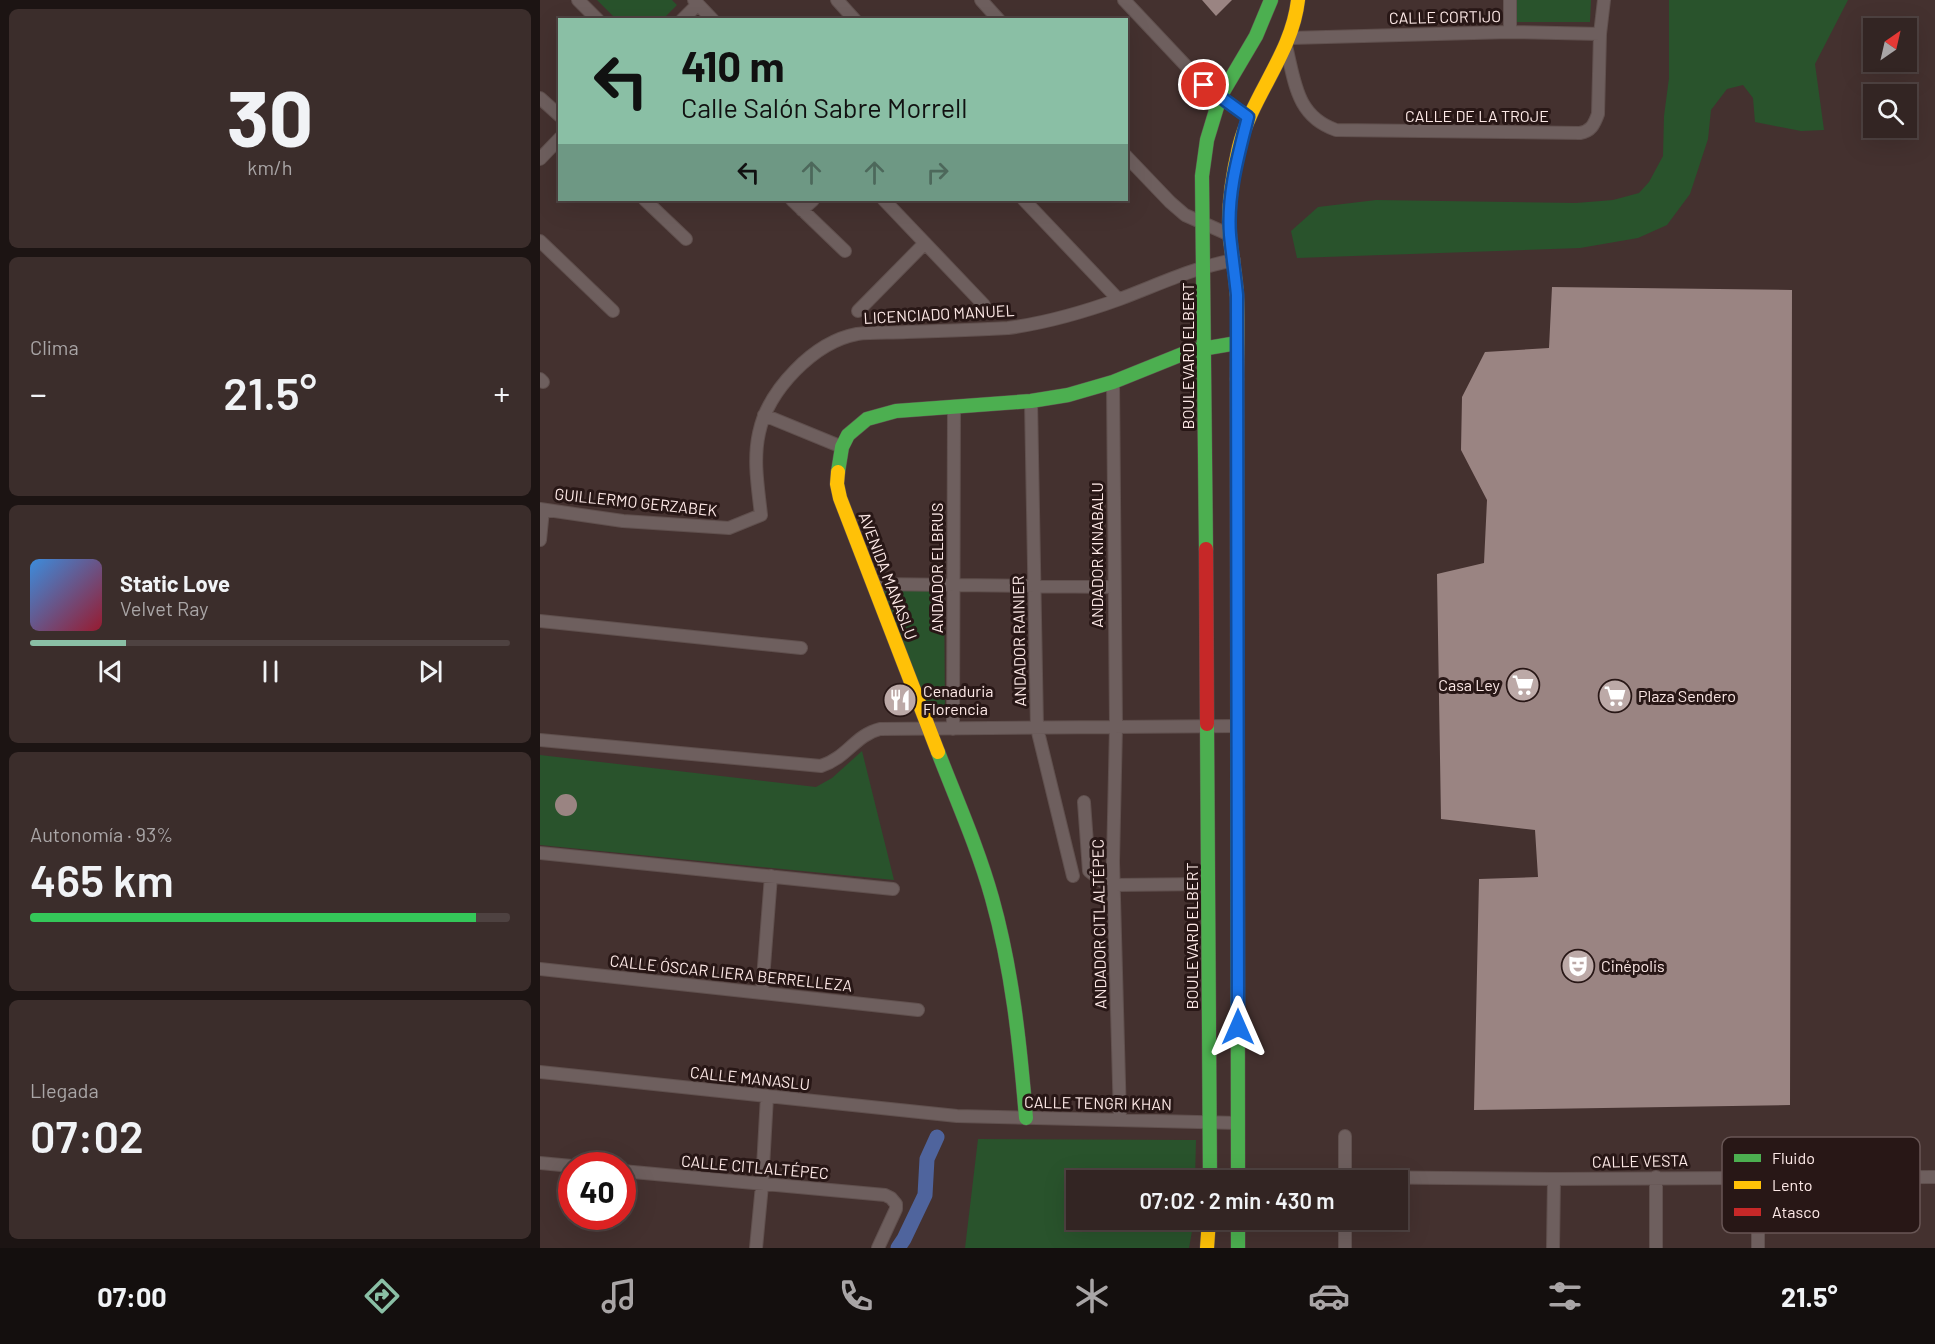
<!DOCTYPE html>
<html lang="es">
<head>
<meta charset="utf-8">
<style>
  :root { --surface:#332523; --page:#3b2d2b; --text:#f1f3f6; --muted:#a9a5a6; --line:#4e4241; --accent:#8abfa5 }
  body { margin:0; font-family:Barlow,sans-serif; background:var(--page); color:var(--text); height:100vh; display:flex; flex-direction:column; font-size:22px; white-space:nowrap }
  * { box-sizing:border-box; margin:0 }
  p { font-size:20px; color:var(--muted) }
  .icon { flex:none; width:33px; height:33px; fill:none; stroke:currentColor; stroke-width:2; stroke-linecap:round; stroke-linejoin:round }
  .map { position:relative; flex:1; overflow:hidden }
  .drawer { display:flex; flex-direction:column; gap:9px; padding:9px; background:#1c1413; width:540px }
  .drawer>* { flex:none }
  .hud { position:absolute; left:18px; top:18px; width:570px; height:183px; border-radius:0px; box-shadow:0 6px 24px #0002,0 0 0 2px var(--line); background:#8abfa5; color:#111; overflow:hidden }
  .needle { width:39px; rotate:34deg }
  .fabs { position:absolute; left:1323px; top:18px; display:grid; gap:12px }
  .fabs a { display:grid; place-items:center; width:54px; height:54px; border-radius:0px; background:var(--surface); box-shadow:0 6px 24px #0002,0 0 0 2px var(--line); font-size:30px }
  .speed { position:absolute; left:18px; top:1152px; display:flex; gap:12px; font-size:30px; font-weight:700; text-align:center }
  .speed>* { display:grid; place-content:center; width:78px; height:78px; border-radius:50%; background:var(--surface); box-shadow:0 6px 24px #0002,0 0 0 2px var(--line); line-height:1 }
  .speed .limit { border:9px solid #d22; background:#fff; color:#111 }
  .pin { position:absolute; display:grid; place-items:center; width:51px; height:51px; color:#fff; margin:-26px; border:3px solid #fff; border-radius:50%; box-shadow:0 2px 6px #0007 }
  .me { position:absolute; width:66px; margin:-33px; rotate:0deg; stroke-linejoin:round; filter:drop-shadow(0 0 4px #0008) }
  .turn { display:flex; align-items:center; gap:21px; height:126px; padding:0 24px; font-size:27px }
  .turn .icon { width:78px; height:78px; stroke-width:2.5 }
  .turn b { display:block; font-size:42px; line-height:51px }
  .lanes { display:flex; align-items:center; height:57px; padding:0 24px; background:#0003; justify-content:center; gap:30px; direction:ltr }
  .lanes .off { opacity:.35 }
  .big { font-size:45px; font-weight:600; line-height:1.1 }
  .drawer .widget { flex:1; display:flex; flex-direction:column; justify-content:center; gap:9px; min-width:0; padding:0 21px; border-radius:9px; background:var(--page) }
  .drawer .dial { align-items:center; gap:0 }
  .dial b { font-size:78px; line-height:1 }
  .song { display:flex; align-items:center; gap:18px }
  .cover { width:72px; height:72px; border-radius:9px; background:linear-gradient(135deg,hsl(210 70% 55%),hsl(350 70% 35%)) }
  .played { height:6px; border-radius:3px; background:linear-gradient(90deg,var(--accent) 20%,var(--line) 20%) }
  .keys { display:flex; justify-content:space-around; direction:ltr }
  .heat { display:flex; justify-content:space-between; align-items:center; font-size:33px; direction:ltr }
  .charge { height:9px; border-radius:4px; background:linear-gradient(90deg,#34c759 93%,var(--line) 0) }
  .trip { position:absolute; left:526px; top:1170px; width:342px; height:60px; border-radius:0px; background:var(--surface); box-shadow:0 6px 24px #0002,0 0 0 2px var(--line); font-weight:600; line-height:60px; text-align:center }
  .menu { display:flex; height:96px; justify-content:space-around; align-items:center; background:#140f0e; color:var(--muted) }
  .menu .icon { width:42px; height:42px }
  .menu .on { color:var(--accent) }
  .menu b { font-size:27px; color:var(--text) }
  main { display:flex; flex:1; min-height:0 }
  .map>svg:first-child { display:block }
  .green { fill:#29532c }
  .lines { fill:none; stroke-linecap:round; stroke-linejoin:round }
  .canal { stroke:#4f649d; stroke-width:15 }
  .building { fill:#9a8482 }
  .street-casing { stroke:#60504e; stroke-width:14 }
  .fast-casing { stroke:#60504e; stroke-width:15 }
  .slow-casing { stroke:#60504e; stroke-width:15 }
  .jam-casing { stroke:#60504e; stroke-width:15 }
  .street { stroke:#6e5f5e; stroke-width:12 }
  .fast { stroke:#4caf50; stroke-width:14 }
  .slow { stroke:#ffc107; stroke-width:14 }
  .jam { stroke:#c62828; stroke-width:14 }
  .route-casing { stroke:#114b97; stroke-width:15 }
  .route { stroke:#1a73e8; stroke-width:10 }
  .labels { text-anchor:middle; stroke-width:6; stroke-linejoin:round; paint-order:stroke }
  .street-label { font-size:16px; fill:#fde9e7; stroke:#281716 }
  .poi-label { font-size:16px; fill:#fde9e7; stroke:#281716; text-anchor:start }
  .key { fill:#281716; stroke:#685655; stroke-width:1.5 }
  .key-label { font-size:16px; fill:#fde9e7 }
</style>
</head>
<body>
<main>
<section class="drawer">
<div class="widget dial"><b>30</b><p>km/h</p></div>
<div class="widget"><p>Clima</p>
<div class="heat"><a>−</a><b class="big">21.5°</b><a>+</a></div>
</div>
<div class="widget">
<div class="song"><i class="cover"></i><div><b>Static Love</b><p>Velvet Ray</p></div></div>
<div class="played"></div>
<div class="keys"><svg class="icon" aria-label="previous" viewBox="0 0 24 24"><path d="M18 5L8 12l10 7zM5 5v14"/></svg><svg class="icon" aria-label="pause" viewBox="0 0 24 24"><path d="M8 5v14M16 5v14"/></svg><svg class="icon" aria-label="next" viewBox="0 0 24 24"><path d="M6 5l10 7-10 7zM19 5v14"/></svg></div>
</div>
<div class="widget"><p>Autonomía · 93%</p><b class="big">465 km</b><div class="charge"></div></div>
<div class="widget"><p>Llegada</p><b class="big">07:02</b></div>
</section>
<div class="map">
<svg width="1395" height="1248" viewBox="0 0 1395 1248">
  <rect width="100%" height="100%" fill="#44312f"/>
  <path class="green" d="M 57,0 L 132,0 L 137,5 L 123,19 L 76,19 Z
    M 974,0 L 1051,0 L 1050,22 L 974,22 Z
    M 1129,0 L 1308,0 L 1275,64 L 1284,130 L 1261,131 L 1215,122 L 1213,98 L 1203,85 L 1187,89 L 1171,110 L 1168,139 L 1150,194 L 1127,225 L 1098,238 L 1040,248 L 757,258 L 751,231 L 778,207 L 836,200 L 1036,203 L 1073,200 L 1099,193 L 1109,182 L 1123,156 L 1124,116 L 1129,78 Z
    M 341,584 L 404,585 L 405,709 L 388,708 Z
    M 322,751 L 354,880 L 0,845 L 0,755 L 276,787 L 292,778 Z
    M 438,1139 L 656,1140 L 655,1180 L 537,1180 L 537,1220 L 654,1220 L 649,1248 L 425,1248 Z"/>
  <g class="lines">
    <path class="canal" d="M 358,1248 L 364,1239 L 385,1195 L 387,1159 L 397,1137"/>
  </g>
  <path class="building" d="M 662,0 L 692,0 L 676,16 Z
    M 1012,287 L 1252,290 L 1250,1105 L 934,1110 L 939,879 L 998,877 L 995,830 L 901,819 L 897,574 L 944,563 L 947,500 L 921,450 L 922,397 L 945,352 L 1009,348 Z
    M15 805a11 11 0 1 1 22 0a11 11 0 1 1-22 0Z"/>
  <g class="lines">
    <defs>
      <path id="street" d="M 38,0 L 58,20
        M 154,0 L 173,20
        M 297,0 L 315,20
        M 441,0 L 459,20
        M 584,0 L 664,85 L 708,117
        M 142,20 L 158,4
        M 970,32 L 970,0
        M 750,38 L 970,32 L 1060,34
        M 746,46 C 755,82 756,116 796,130 L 1040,133 C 1051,131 1054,125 1058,114 L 1060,34 L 1064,0
        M 0,98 L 20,116
        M 586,156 L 630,202 L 645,215 L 690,235
        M 0,159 L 20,138
        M 105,200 L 146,239
        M 252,200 L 305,251
        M 344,200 L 444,305
        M 484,200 L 578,299
        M 262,210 L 273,200
        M 0,241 L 73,311
        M 318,311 L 385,243
        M 0,379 L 3,382
        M 573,382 L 576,727 L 573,862 L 580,1119
        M 491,401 L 497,728 L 533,876
        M 224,415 L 302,447
        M 0,509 L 83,521 L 189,528 L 221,515 C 218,487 213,460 219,433 C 228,390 274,342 317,334 C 333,332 351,333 367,332 C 401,331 434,330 468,328 C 506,323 544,312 580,299 C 620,284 652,268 694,260
        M 0,540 L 3,510
        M 333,584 L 574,587
        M 0,621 L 261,648
        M 413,729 L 414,407
        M 0,740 L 281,766 C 307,758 315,735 340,729 L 698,726
        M 544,802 L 549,871 L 566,884 L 574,885 L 668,884
        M 0,853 L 353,889
        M 0,969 L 378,1010
        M 222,992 L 231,876
        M 0,1072 L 417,1116 L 698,1123
        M 0,1163 L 32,1166
        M 82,1171 L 345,1195 L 351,1198 L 356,1204 L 356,1209 L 338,1248
        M 805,1177 L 1014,1179 L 1395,1177
        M 1218,1177 L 1218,1248
        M 805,1180 L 805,1136
        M 805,1220 L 805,1248
        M 216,1248 L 222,1185 L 227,1096
        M 1013,1248 L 1014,1179
        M 1116,1248 L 1116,1177"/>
      <path id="fast" d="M 697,379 L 698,1180
        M 298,472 L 302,447 L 308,435 L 327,419 L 356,411 L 491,401 L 528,395 L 573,382 L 650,351 L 697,343
        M 666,549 L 662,176 L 667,140 L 680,97 L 716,36 L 731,0
        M 667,724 L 670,1180
        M 398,752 C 417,801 438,848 452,898 C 472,969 480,1044 486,1118
        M 698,1220 L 698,1248"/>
      <path id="slow" d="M 697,379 C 697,352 698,324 697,297 C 696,277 692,257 690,238 C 687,207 692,177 699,147 C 712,95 752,54 758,0
        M 298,472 L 297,484 L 300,498 L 398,752
        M 667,1248 L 669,1220"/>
      <path id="jam" d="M 666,549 L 667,724"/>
    </defs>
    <use href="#street" class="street-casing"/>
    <use href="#fast" class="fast-casing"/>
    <use href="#slow" class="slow-casing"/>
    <use href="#jam" class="jam-casing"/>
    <use href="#street" class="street"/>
    <use href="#fast" class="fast"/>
    <use href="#slow" class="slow"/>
    <use href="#jam" class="jam"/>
  </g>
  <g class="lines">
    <defs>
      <path id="route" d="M 664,85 L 708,117 C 698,156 687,195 690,235 C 692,255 695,275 697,295 L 698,1027"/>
    </defs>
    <use href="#route" class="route-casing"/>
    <use href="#route" class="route"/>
  </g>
  <defs>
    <symbol id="supermarket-disc" viewBox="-11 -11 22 22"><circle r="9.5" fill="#bca9a7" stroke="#281716"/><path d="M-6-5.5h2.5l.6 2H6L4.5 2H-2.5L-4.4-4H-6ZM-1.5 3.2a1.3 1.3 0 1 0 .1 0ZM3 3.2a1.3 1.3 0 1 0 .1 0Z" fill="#fff"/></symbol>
    <symbol id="restaurant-disc" viewBox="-11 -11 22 22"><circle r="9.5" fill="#bca9a7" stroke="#281716"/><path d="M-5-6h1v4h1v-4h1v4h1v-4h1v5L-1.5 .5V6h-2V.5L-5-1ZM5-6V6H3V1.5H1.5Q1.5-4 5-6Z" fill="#fff"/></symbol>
    <symbol id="theatre-disc" viewBox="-11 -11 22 22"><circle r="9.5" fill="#bca9a7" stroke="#281716"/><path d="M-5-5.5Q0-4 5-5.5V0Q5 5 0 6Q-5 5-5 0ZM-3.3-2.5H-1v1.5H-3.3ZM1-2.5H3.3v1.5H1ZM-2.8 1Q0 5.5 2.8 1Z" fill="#fff"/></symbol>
  </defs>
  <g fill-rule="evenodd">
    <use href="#supermarket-disc" x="964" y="666" width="38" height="38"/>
    <use href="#supermarket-disc" x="1056" y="677" width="38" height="38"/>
    <use href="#restaurant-disc" x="341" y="681" width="38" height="38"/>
    <use href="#theatre-disc" x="1019" y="947" width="38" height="38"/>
  </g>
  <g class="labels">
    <g class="street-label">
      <text transform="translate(905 17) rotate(-1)" y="6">CALLE CORTIJO</text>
      <text x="937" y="122">CALLE DE LA TROJE</text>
      <text transform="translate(399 314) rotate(-3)" y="6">LICENCIADO MANUEL</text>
      <text transform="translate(648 356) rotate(-90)" y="6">BOULEVARD ELBERT</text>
      <text transform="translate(96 502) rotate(6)" y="6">GUILLERMO GERZABEK</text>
      <text transform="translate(557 555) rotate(-90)" y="6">ANDADOR KINABALU</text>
      <text transform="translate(397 568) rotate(-90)" y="6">ANDADOR ELBRUS</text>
      <text transform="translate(348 576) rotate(69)" y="6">AVENIDA MANASLU</text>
      <text transform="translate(479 641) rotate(-91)" y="6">ANDADOR RAINIER</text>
      <text transform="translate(559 924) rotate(-91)" y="6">ANDADOR CITLALTÉPEC</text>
      <text transform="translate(652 936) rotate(-90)" y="6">BOULEVARD ELBERT</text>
      <text transform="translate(191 973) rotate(6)" y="6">CALLE ÓSCAR LIERA BERRELLEZA</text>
      <text transform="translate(210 1078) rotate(6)" y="6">CALLE MANASLU</text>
      <text transform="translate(558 1103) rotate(1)" y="6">CALLE TENGRI KHAN</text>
      <text transform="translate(1100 1161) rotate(-1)" y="6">CALLE VESTA</text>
      <text transform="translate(215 1167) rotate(5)" y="6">CALLE CITLALTÉPEC</text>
    </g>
    <g class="poi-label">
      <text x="960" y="691" text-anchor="end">Casa Ley</text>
      <text x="383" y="697">Cenaduria<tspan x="383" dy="18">Florencia</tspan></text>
      <text x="1098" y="702">Plaza Sendero</text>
      <text x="1061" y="972">Cinépolis</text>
    </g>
  </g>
  <rect x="1182" y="1137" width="198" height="96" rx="9" class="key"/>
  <rect x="1194" y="1154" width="27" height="8" fill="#4caf50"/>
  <rect x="1194" y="1181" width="27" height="8" fill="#ffc107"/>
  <rect x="1194" y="1208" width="27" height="8" fill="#c62828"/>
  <g class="key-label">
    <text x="1232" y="1164">Fluido</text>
    <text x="1232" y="1191">Lento</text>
    <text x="1232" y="1218">Atasco</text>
  </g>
</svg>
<div class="fabs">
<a><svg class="needle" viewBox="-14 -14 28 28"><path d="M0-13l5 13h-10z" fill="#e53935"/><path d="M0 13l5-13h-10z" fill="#a9a5a6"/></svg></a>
<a><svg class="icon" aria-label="search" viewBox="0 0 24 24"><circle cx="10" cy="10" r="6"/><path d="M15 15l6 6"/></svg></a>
</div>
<div class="speed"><div class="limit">40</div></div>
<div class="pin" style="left:664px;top:85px;background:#d93025"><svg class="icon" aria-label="arrive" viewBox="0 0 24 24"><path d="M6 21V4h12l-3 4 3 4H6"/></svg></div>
<svg class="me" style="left:698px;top:1027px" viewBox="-20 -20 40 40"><path d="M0-17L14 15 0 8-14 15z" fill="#1a73e8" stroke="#fff" stroke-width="4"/></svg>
<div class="trip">07:02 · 2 min · 430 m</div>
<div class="hud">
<div class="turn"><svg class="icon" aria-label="left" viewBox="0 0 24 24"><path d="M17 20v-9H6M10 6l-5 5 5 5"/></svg><div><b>410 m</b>Calle Salón Sabre Morrell</div></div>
<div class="lanes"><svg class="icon" aria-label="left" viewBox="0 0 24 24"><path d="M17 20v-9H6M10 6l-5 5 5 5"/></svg><svg class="icon off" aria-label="ahead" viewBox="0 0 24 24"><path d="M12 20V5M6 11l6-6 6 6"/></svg><svg class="icon off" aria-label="ahead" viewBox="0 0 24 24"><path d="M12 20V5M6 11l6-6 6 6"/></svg><svg class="icon off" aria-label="right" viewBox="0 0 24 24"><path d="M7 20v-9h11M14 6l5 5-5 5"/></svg></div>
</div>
</div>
</main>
<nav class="menu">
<b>07:00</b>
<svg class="icon on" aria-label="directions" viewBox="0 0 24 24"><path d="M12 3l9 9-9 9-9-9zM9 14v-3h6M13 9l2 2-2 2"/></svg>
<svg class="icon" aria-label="music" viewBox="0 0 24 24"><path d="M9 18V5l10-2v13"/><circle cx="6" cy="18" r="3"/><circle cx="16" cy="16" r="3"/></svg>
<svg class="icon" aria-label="phone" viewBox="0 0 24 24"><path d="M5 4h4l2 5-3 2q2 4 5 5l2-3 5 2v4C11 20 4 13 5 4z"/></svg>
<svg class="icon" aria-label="climate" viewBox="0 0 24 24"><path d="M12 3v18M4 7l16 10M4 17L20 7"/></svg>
<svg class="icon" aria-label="car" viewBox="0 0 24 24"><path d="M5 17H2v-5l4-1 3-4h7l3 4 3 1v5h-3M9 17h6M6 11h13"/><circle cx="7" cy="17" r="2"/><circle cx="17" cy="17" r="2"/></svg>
<svg class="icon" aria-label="filters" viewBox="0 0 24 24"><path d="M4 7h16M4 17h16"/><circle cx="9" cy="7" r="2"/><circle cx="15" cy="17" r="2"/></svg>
<b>21.5°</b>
</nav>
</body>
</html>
